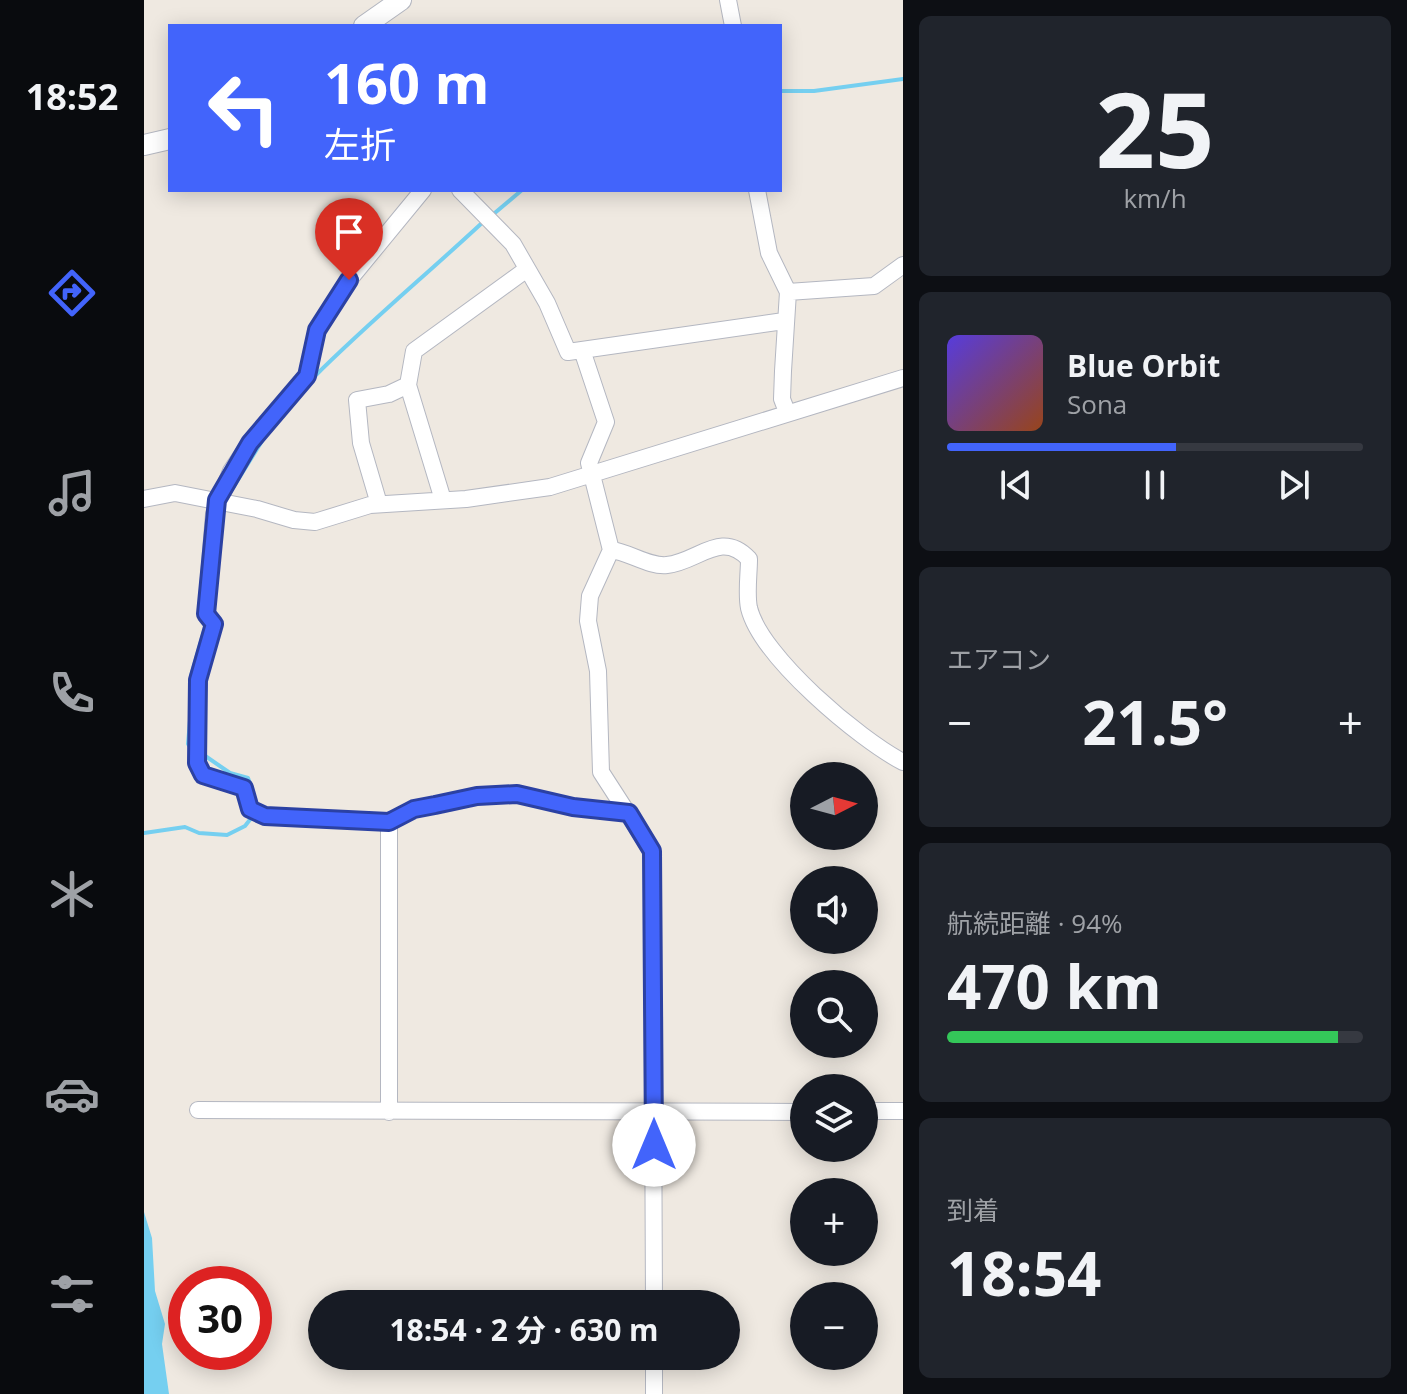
<!DOCTYPE html>
<html lang="ja">
<head>
<meta charset="utf-8">
<style>
  :root { --surface:#171b24; --page:#20242c; --text:#f1f3f6; --muted:#9ea1a6; --line:#363941; --accent:#4264fb }
  body { margin:0; font-family:"Open Sans","Noto Sans JP",sans-serif; background:var(--page); color:var(--text); height:100vh; display:flex; flex-direction:column; font-size:30px; white-space:nowrap }
  * { box-sizing:border-box; margin:0 }
  p { font-size:26px; color:var(--muted) }
  .icon { flex:none; width:44px; height:44px; fill:none; stroke:currentColor; stroke-width:2; stroke-linecap:round; stroke-linejoin:round }
  .map { position:relative; flex:1; overflow:hidden }
  .side { display:flex; flex-direction:column; gap:16px; padding:16px; background:#0d0f14; width:504px }
  .side>* { flex:none }
  .guide { position:absolute; left:24px; top:24px; width:614px; height:168px; border-radius:0px; box-shadow:0 4px 20px #0003; background:#4264fb; color:#fff; overflow:hidden }
  .needle { width:52px; rotate:84deg }
  .fabs { position:absolute; left:646px; top:762px; display:grid; gap:16px }
  .fabs a { display:grid; place-items:center; width:88px; height:88px; border-radius:50%; background:var(--surface); box-shadow:0 4px 20px #0003; font-size:40px }
  .speed { position:absolute; left:24px; top:1266px; display:flex; gap:16px; font-size:40px; font-weight:700; text-align:center }
  .speed>* { display:grid; place-content:center; width:104px; height:104px; border-radius:50%; background:var(--surface); box-shadow:0 4px 20px #0003; line-height:1 }
  .speed .limit { border:12px solid #d22; background:#fff; color:#111 }
  .pin { position:absolute; display:grid; place-items:center; width:68px; height:68px; color:#fff; margin:-82px -34px; border-radius:50% 50% 50% 0; rotate:-45deg; box-shadow:0 0 8px #0007 }
  .pin .icon { rotate:45deg }
  .me { position:absolute; width:88px; margin:-44px; rotate:0deg; stroke-linejoin:round; filter:drop-shadow(0 0 6px #0008) }
  .turn { display:flex; align-items:center; gap:28px; height:168px; padding:0 24px; font-size:36px }
  .turn .icon { width:104px; height:104px; stroke-width:2.5 }
  .turn b { display:block; font-size:56px; line-height:68px }
  .big { font-size:60px; font-weight:700; line-height:1.1 }
  .side .widget { flex:1; display:flex; flex-direction:column; justify-content:center; gap:12px; min-width:0; padding:0 28px; border-radius:12px; background:var(--page) }
  .side .dial { align-items:center; gap:0 }
  .dial b { font-size:104px; line-height:1 }
  .song { display:flex; align-items:center; gap:24px }
  .cover { width:96px; height:96px; border-radius:12px; background:linear-gradient(135deg,hsl(250 70% 55%),hsl(20 70% 35%)) }
  .played { height:8px; border-radius:4px; background:linear-gradient(90deg,var(--accent) 55%,var(--line) 55%) }
  .keys { display:flex; justify-content:space-around; direction:ltr }
  .heat { display:flex; justify-content:space-between; align-items:center; font-size:44px; direction:ltr }
  .charge { height:12px; border-radius:6px; background:linear-gradient(90deg,#34c759 94%,var(--line) 0) }
  .trip { position:absolute; left:164px; top:1290px; width:432px; height:80px; border-radius:40px; background:var(--surface); box-shadow:0 4px 20px #0003; font-weight:700; line-height:80px; text-align:center }
  main { display:flex; flex:1; min-height:0 }
  .menu { display:flex; flex-direction:column; width:144px; justify-content:space-around; align-items:center; background:#090b0e; color:var(--muted) }
  .menu .icon { width:56px; height:56px }
  .menu .active { color:var(--accent) }
  .menu b { font-size:36px; color:var(--text) }
  .map>svg:first-child { display:block }
  .water { fill:#75cff0 }
  .lines { fill:none; stroke-linecap:round; stroke-linejoin:round }
  .stream { stroke:#75cff0; stroke-width:4 }
  .minor-casing { stroke:#b4b7c1; stroke-width:18 }
  .tertiary-casing { stroke:#b4b7c1; stroke-width:22 }
  .minor { stroke:#fff; stroke-width:16 }
  .tertiary { stroke:#fff; stroke-width:20 }
  .route-casing { stroke:#2b41a3; stroke-width:20 }
  .route { stroke:#4264fb; stroke-width:14 }
</style>
</head>
<body>
<main>
<nav class="menu">
<b>18:52</b>
<svg class="icon active" aria-label="directions" viewBox="0 0 24 24"><path d="M12 3l9 9-9 9-9-9zM9 14v-3h6M13 9l2 2-2 2"/></svg>
<svg class="icon" aria-label="music" viewBox="0 0 24 24"><path d="M9 18V5l10-2v13"/><circle cx="6" cy="18" r="3"/><circle cx="16" cy="16" r="3"/></svg>
<svg class="icon" aria-label="phone" viewBox="0 0 24 24"><path d="M5 4h4l2 5-3 2q2 4 5 5l2-3 5 2v4C11 20 4 13 5 4z"/></svg>
<svg class="icon" aria-label="climate" viewBox="0 0 24 24"><path d="M12 3v18M4 7l16 10M4 17L20 7"/></svg>
<svg class="icon" aria-label="car" viewBox="0 0 24 24"><path d="M5 17H2v-5l4-1 3-4h7l3 4 3 1v5h-3M9 17h6M6 11h13"/><circle cx="7" cy="17" r="2"/><circle cx="17" cy="17" r="2"/></svg>
<svg class="icon" aria-label="filters" viewBox="0 0 24 24"><path d="M4 7h16M4 17h16"/><circle cx="9" cy="7" r="2"/><circle cx="15" cy="17" r="2"/></svg>
</nav>
<div class="map">
<svg width="759" height="1394" viewBox="0 0 759 1394">
  <rect width="100%" height="100%" fill="#efe9e1"/>
  <path class="water" d="M 0,1212 L 8,1238 L 11,1291 L 21,1324 L 18,1344 L 25,1394 L 0,1394 Z"/>
  <g class="lines">
    <path class="stream" d="M 636,91 L 670,91 L 759,79
      M 346,217 L 378,190
      M 169,378 C 223,324 282,275 339,222
      M 87,491 L 118,441
      M 47,676 L 60,631
      M 46,721 L 44,744 L 48,750
      M 57,753 L 86,773 L 104,778 L 107,786
      M 0,833 L 41,827 L 55,833 L 83,835 L 101,826 L 108,817"/>
    <defs>
      <path id="minor" d="M 584,0 L 589,26
        M 279,190 L 205,280 L 173,330 L 163,376 L 106,443 L 87,471 L 70,514 L 62,614 L 70,624 L 54,680 L 53,763 L 59,775 L 100,788 L 106,809 L 121,816 L 245,822 L 270,809 L 333,796 L 373,794 L 429,807 L 485,813
        M 316,190 L 369,244 L 403,303 L 424,352 L 640,321
        M 613,190 L 625,253 L 644,292 L 639,371 L 638,399 L 643,412
        M 644,292 L 730,286 L 759,265
        M 438,350 L 462,422 L 445,463 L 467,550 L 446,596 L 444,621 L 454,671 L 457,772 L 508,851 L 510,1304
        M 0,499 L 31,493 L 113,509 L 150,520 L 171,522 L 226,505 L 322,499 L 406,487 L 759,378
        M 299,500 L 264,385 L 270,351 L 383,269
        M 235,504 L 217,443 L 213,400 L 245,394 L 264,385
        M 467,550 C 485,552 505,567 523,565 C 554,562 577,529 605,559 C 605,574 602,593 605,608 C 617,657 715,739 759,762
        M 245,822 L 245,1112
        M 54,1110 L 660,1112
        M 720,1111 L 759,1111
        M 510,1356 L 510,1394"/>
      <path id="tertiary" d="M 220,26 L 257,0
        M 0,145 L 26,139"/>
    </defs>
    <use href="#minor" class="minor-casing"/>
    <use href="#tertiary" class="tertiary-casing"/>
    <use href="#minor" class="minor"/>
    <use href="#tertiary" class="tertiary"/>
  </g>
  <g class="lines">
    <defs>
      <path id="route" d="M 205,280 L 173,330 L 163,376 L 106,443 L 73,500 L 62,614 L 70,624 L 54,680 L 53,763 L 59,775 L 100,788 L 106,809 L 121,816 L 245,822 L 270,809 L 291,805 L 333,796 L 373,794 L 429,807 L 485,813 L 508,851 L 510,1145"/>
    </defs>
    <use href="#route" class="route-casing"/>
    <use href="#route" class="route"/>
  </g>
</svg>
<div class="fabs">
<a><svg class="needle" viewBox="-14 -14 28 28"><path d="M0-13l5 13h-10z" fill="#e53935"/><path d="M0 13l5-13h-10z" fill="#9ea1a6"/></svg></a>
<a><svg class="icon" aria-label="sound" viewBox="0 0 24 24"><path d="M4 9h4l5-4v14l-5-4H4zM17 9q2 3 0 6"/></svg></a>
<a><svg class="icon" aria-label="search" viewBox="0 0 24 24"><circle cx="10" cy="10" r="6"/><path d="M15 15l6 6"/></svg></a>
<a><svg class="icon" aria-label="layers" viewBox="0 0 24 24"><path d="M12 4l9 5-9 5-9-5zM3 14l9 5 9-5"/></svg></a>
<a>+</a>
<a>−</a>
</div>
<div class="speed"><div class="limit">30</div></div>
<div class="pin" style="left:205px;top:280px;background:#d93025"><svg class="icon" aria-label="arrive" viewBox="0 0 24 24"><path d="M6 21V4h12l-3 4 3 4H6"/></svg></div>
<svg class="me" style="left:510px;top:1145px" viewBox="-20 -20 40 40"><circle r="19" fill="#fff"/><path d="M0-13L10 11 0 6-10 11z" fill="#4264fb"/></svg>
<div class="trip">18:54 · 2 分 · 630 m</div>
<div class="guide">
<div class="turn"><svg class="icon" aria-label="left" viewBox="0 0 24 24"><path d="M17 20v-9H6M10 6l-5 5 5 5"/></svg><div><b>160 m</b>左折</div></div>
</div>
</div>
<section class="side">
<div class="widget dial"><b>25</b><p>km/h</p></div>
<div class="widget">
<div class="song"><i class="cover"></i><div><b>Blue Orbit</b><p>Sona</p></div></div>
<div class="played"></div>
<div class="keys"><svg class="icon" aria-label="previous" viewBox="0 0 24 24"><path d="M18 5L8 12l10 7zM5 5v14"/></svg><svg class="icon" aria-label="pause" viewBox="0 0 24 24"><path d="M8 5v14M16 5v14"/></svg><svg class="icon" aria-label="next" viewBox="0 0 24 24"><path d="M6 5l10 7-10 7zM19 5v14"/></svg></div>
</div>
<div class="widget"><p>エアコン</p>
<div class="heat"><a>−</a><b class="big">21.5°</b><a>+</a></div>
</div>
<div class="widget"><p>航続距離 · 94%</p><b class="big">470 km</b><div class="charge"></div></div>
<div class="widget"><p>到着</p><b class="big">18:54</b></div>
</section>
</main>
</body>
</html>
